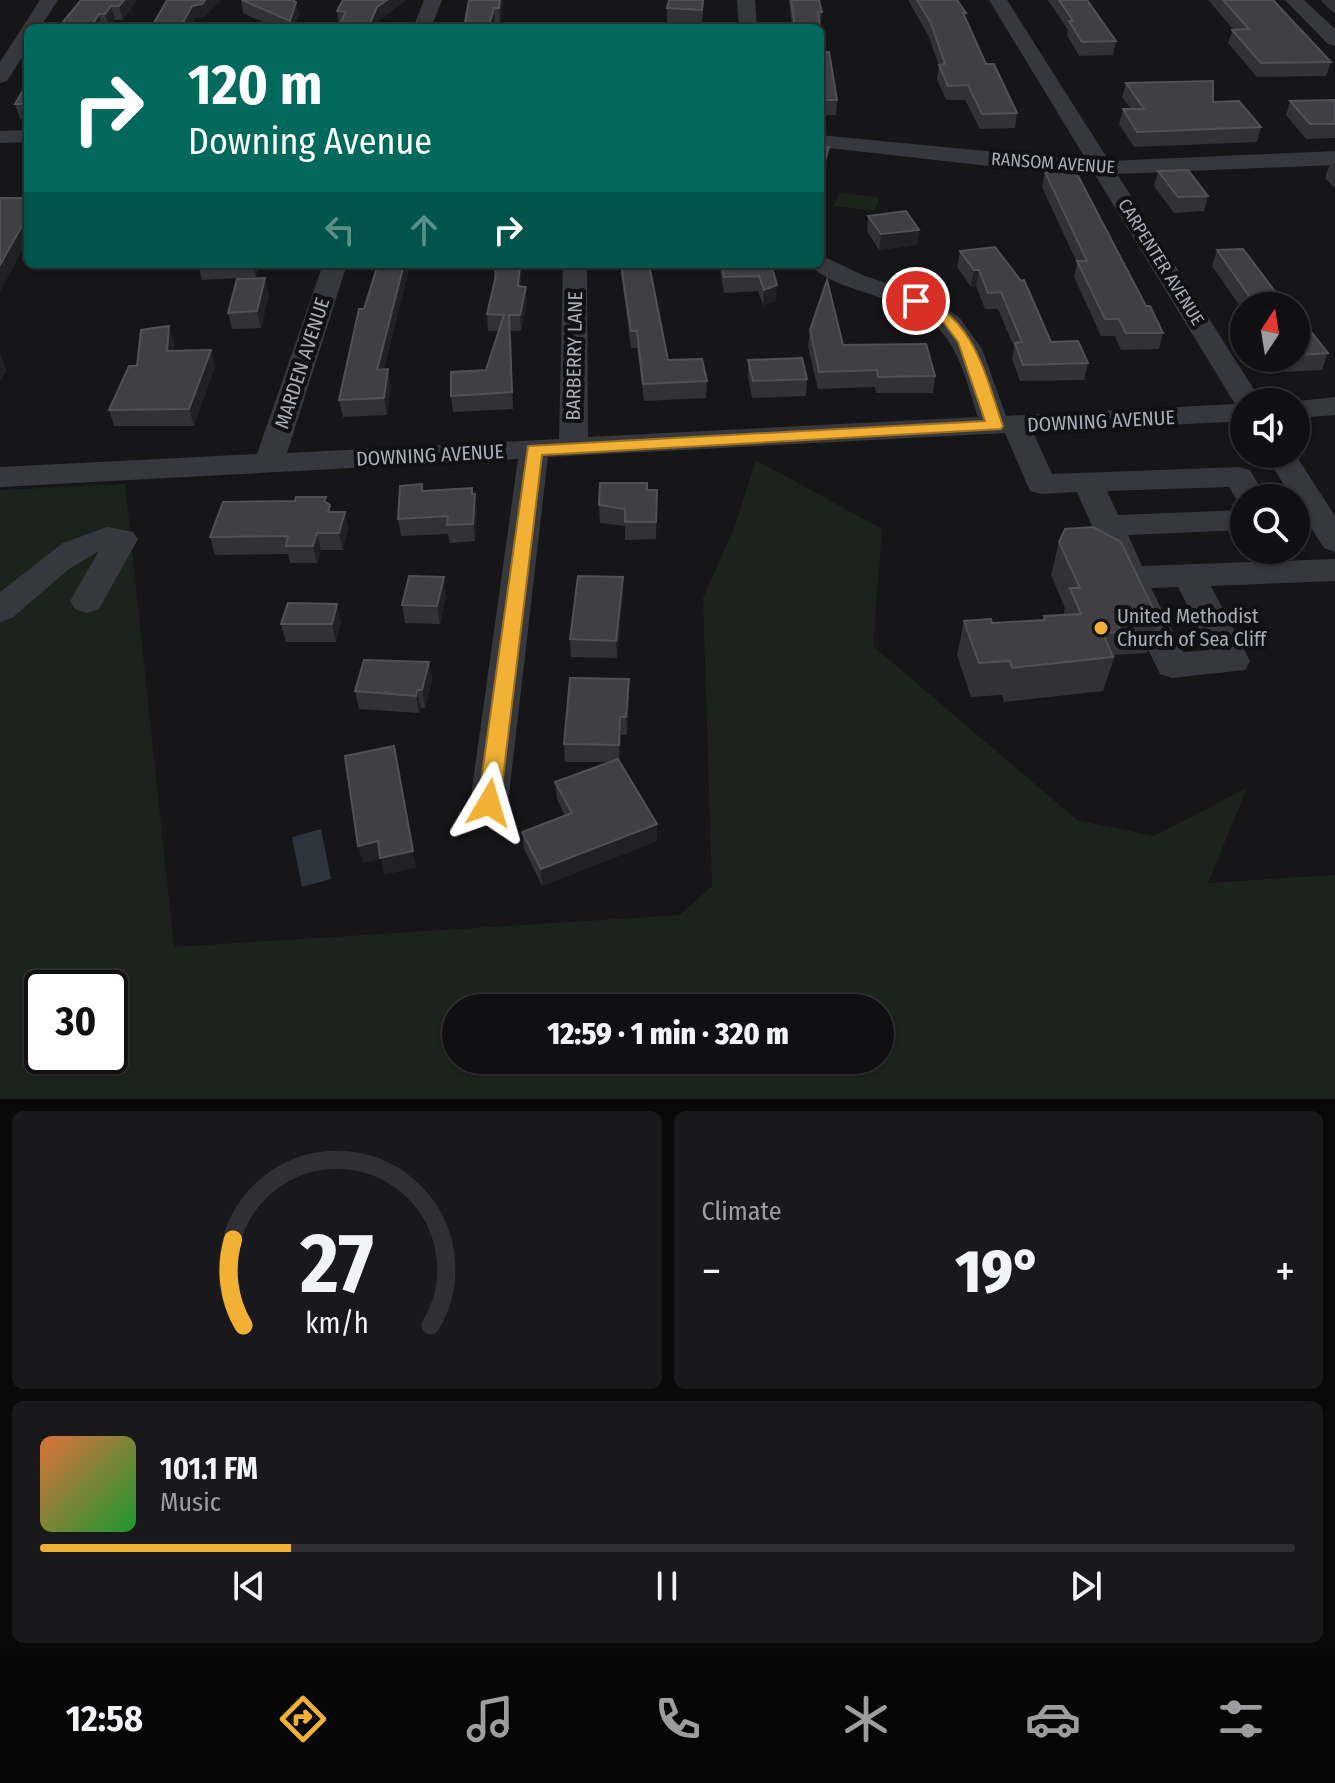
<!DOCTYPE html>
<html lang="en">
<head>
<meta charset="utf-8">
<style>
  :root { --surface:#101012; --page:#19191b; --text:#f1f3f6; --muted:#9c9d9f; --line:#303032; --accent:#f2b134 }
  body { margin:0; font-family:"Fira Sans Condensed",sans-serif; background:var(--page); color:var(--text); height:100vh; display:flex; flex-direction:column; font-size:30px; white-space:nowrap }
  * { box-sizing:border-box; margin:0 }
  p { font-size:26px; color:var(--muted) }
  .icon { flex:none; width:44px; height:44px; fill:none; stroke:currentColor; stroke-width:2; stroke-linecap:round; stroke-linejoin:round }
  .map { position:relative; height:1099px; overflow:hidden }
  .side { display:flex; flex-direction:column; gap:12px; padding:12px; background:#09090a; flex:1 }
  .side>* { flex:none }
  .hud { position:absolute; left:24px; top:24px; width:800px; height:244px; border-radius:12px; box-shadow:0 2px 6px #0004,0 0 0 2px var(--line); background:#00695c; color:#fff; overflow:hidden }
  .needle { width:52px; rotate:12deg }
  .controls { position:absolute; left:1230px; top:292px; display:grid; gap:16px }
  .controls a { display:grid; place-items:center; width:80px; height:80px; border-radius:50%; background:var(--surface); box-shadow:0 2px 6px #0004,0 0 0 2px var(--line); font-size:40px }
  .speed { position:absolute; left:24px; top:970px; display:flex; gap:16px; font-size:40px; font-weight:700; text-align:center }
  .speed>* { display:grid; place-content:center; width:104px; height:104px; border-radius:50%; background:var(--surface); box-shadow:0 2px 6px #0004,0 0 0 2px var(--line); line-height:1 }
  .speed .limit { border:4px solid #111; border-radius:12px; background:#fff; color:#111 }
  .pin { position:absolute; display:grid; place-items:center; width:68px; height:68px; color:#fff; margin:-34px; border:4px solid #fff; border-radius:50%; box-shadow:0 2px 8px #0007 }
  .me { position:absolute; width:88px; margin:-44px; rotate:7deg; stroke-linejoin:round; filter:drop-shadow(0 0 6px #0008) }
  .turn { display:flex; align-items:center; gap:28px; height:168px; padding:0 32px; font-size:36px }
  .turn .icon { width:104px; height:104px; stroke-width:2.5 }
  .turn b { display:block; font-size:56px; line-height:68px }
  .lanes { display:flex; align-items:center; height:76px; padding:0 32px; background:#0003; justify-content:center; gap:40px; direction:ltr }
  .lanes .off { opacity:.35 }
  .big { font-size:60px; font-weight:800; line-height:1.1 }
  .side .widget { flex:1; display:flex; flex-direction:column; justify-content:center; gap:12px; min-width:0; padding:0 28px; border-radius:12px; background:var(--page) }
  .side .dial { align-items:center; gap:0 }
  .dial svg { height:208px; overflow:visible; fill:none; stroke:var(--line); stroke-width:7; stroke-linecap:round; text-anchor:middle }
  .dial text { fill:var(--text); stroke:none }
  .song { display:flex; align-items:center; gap:24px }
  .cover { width:96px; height:96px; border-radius:12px; background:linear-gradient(135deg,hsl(20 70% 55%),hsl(130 70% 35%)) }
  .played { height:8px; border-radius:4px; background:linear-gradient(90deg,var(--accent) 20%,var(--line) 20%) }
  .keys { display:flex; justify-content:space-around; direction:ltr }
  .heat { display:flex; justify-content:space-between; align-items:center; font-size:44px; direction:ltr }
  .side .tiles { flex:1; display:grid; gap:12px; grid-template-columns:1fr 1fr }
  .widget:last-child { grid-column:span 2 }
  .trip { position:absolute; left:442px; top:994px; width:452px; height:80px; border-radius:40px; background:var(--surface); box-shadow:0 2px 6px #0004,0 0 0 2px var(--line); font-weight:800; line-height:80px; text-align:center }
  .tab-bar { display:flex; height:128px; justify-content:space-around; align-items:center; background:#060607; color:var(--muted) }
  .tab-bar .icon { width:56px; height:56px }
  .tab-bar .selected { color:var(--accent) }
  .tab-bar b { font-size:36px; color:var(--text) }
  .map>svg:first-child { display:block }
  .green { fill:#1c231d; fill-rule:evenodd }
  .water { fill:#2c353c }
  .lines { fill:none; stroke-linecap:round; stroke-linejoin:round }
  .minor { fill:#37383d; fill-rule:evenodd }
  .wall { fill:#323236 }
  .shaded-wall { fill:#212124 }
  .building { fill:#3f3f44; stroke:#4f5156; stroke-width:2 }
  .route { fill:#f2b134; stroke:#9d7322; stroke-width:2 }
  .poi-dot { fill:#f2b134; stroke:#111113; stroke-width:3 }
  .labels { text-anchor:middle; stroke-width:8; stroke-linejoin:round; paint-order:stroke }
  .far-street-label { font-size:18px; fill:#a8adb8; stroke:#111113 }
  .street-label { font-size:20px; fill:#a8adb8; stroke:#111113 }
  .poi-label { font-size:20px; fill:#a8adb8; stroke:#111113; text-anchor:start }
</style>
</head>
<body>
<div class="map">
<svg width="1335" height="1099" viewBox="0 0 1335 1099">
  <rect width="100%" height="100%" fill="#161618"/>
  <path class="green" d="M 839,193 L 877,197 L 879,198 L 875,211 L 834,206 Z
    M 756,460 L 882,529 L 873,646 L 1077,820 L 1154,836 L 1247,788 L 1208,883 L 1335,875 L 1335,1099 L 0,1099 L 0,490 L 125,484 L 174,947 L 680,915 L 712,886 L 703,598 L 735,526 ZM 42,988 L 110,988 L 110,1056 L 42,1056 ZM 456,1008 L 880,1008 L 880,1060 L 456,1060 Z"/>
  <path class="water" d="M 321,829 L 331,879 L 302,887 L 292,837 Z"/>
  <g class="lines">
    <path class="minor" d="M 40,0 L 58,0 L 40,28 L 28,28 L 28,48 L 7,81 L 0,83 L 0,62 Z
      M 424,0 L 442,0 L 431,28 L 413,28 Z
      M 737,0 L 755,0 L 757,28 L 739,28 Z
      M 989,0 L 1007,0 L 1109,161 L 1335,151 L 1335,165 L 1117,174 L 1262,402 L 1244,402 L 1244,421 L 1033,432 L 1052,474 L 1239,467 L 1250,470 L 1266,498 L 1244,498 L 1244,506 L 1240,505 L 1229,487 L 1107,491 L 1118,515 L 1244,510 L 1244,530 L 1128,535 L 1142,566 L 1335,559 L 1335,581 L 1211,586 L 1250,661 L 1245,670 L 1172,678 L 1160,674 L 1120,592 L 1123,587 L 1115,578 L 1077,492 L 1041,494 L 1030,491 L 1005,433 L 548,457 L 508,803 L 503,814 L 489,818 L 475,814 L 470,803 L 518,459 L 0,487 L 0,467 L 257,454 L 323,264 L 347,264 L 287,453 L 559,439 L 563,264 L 587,264 L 588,437 L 978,417 C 953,334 949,321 864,292 C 845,286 823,279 809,264 L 820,264 L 820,255 L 865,276 L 925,296 L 959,317 L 982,349 L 1006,416 L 1235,404 L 1095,175 L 1061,174 L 820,147 L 820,135 L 1087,161 ZM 1178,587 L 1210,650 L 1183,652 L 1151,588 Z
      M 1285,0 L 1304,0 L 1335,29 L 1335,46 L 1328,44 Z
      M 28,130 L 28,142 L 0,143 L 0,131 Z
      M 1335,397 L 1335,415 L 1296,418 L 1296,402 L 1290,402 Z
      M 1265,454 L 1295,454 L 1335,516 L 1335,552 L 1324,548 L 1296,504 L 1296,498 L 1292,498 Z
      M 107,527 L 133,532 L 138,539 L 99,609 L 87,613 L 75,609 L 70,601 L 99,551 L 69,569 L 12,618 L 0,622 L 0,592 L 63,543 Z"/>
  </g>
  <path class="wall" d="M 81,0 L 137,0 L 123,20 L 115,20 L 109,27 L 58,28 Z
    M 241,0 L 296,2 L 299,15 L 294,28 L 276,28 L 243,13 Z
    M 343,0 L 379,21 L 339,25 L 337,11 Z
    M 469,0 L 503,0 L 500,22 L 495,22 Z
    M 704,0 L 702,23 L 667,22 L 667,8 Z
    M 789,0 L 819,0 L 822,12 L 820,26 L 823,52 L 837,100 L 836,115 L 820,115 L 820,28 L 792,28 Z
    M 908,0 L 957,0 L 966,13 L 965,17 L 986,64 L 1017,113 L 1015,128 L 980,129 L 965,100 L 946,100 L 937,79 L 939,66 L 929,37 Z
    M 1048,0 L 1087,0 L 1116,41 L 1113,55 L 1079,56 L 1067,35 L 1068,30 Z
    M 1208,0 L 1273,0 L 1331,62 L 1326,76 L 1257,77 L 1228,43 L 1233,29 Z
    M 1322,0 L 1335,0 L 1335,14 L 1321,1 Z
    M 28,82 L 28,118 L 20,119 L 15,104 Z
    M 1126,83 L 1213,102 L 1261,127 L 1257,142 L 1134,147 L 1119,124 L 1123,109 L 1131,109 L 1122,97 Z
    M 1335,100 L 1335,138 L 1306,139 L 1286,115 L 1290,101 Z
    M 1330,163 L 1335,163 L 1335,188 L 1325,178 Z
    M 1158,171 L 1208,196 L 1204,211 L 1174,213 L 1154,186 Z
    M 1045,172 L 1146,306 L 1163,333 L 1159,349 L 1121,350 L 1115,336 L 1101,336 L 1074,277 L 1077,263 L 1042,187 Z
    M 868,216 L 919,230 L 917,245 L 879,250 L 867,231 Z
    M 1217,250 L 1286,306 L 1244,306 L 1244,312 L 1212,266 Z
    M 960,251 L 1051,342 L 1088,363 L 1084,380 L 1020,381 L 1012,359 L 1014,347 L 998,309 L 985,309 L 976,286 L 971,287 L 957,267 Z
    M 198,264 L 259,264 L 256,277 L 202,280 Z
    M 410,264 L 384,369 L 391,386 L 387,415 L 343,417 L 339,400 L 364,309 Z
    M 496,264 L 522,264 L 520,287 L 527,303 L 521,331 L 511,331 L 513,409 L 453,412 L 451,396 L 486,370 L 499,331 L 488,331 L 487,314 L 495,280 Z
    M 623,264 L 668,360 L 707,381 L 706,398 L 644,401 L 637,348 L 631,348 L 623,288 Z
    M 719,264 L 771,264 L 776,301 L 763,305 L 758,291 L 724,293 Z
    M 269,294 L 261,328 L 232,329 L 228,313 Z
    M 1296,319 L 1328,353 L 1322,370 L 1285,372 L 1275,358 L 1296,358 Z
    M 810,330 L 843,345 L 935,376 L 933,393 L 876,393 L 875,387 L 818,389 L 808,347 Z
    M 174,342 L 173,351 L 211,350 L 215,366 L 194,426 L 114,426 L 109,410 L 137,366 Z
    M 748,360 L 807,379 L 806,396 L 752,398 L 748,377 Z
    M 422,484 L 423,491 L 472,488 L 477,511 L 475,541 L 450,543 L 448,534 L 401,536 L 398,519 Z
    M 647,490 L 657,490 L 656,539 L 625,540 L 625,526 L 600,523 L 599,505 Z
    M 295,501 L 327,503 L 331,512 L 345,512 L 348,529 L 343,550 L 321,550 L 317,563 L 290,563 L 288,554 L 215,555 L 210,537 Z
    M 1059,542 L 1158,619 L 1147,653 L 1115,655 L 1103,691 L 1004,702 L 1002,695 L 971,697 L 957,655 L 964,621 L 992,623 L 1042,620 L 1044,616 L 1063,615 L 1065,608 L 1051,575 Z
    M 446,595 L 440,624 L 405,623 L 402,605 Z
    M 623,595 L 617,658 L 571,657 L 570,639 Z
    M 341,621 L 336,642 L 286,642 L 281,624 Z
    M 429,662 L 432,679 L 425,708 L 421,708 L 419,713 L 359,709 L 355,691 Z
    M 629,697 L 627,735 L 621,735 L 619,760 L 657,824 L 657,841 L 542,886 L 524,849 L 522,832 L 565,816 L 557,799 L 555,782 L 609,762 L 565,762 L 564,744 Z"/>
  <path class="shaded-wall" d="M 124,0 L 137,0 L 123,20 L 119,6 Z
    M 205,0 L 222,0 L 204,17 L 195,19 L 190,28 L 180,28 L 192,6 Z
    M 387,0 L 406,0 L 379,21 L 376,28 L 368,28 L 377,7 Z
    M 500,0 L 503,0 L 500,22 L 499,8 Z
    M 296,2 L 299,15 L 294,28 L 291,28 L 290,21 Z
    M 111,6 L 115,20 L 109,27 L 105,14 Z
    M 494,8 L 495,22 L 493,28 L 488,28 Z
    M 99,14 L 102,28 L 90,28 Z
    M 829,147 L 827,161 L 820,188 L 820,178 Z
    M 28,215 L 28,240 L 0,292 L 0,265 Z
    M 919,230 L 917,245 L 879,250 L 881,234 Z
    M 254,264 L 259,264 L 256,277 Z
    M 404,264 L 410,264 L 380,386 L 377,370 Z
    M 520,264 L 522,264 L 519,303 L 518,286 Z
    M 974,270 L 979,270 L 976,286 L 971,287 Z
    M 265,278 L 269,294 L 261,328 L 257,311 Z
    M 777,285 L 776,301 L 763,305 L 764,290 Z
    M 526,287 L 527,303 L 521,331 L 520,315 Z
    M 509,315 L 511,331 L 513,409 L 512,392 Z
    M 169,326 L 174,342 L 172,367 L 167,351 Z
    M 211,350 L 215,366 L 194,426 L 189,409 Z
    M 0,354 L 7,371 L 0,381 Z
    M 388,369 L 391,386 L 387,415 L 384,398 Z
    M 472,488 L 474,505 L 475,494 L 477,511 L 475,541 L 473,524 Z
    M 345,512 L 348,529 L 343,550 L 339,533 Z
    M 317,533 L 321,550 L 317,563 L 313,546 Z
    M 444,577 L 446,595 L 440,624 L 437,606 Z
    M 623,577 L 623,595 L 617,658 L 616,641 Z
    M 337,604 L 341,621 L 336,642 L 332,624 Z
    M 429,662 L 432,679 L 425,708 L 422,690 Z
    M 629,679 L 629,697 L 627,735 L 626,717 Z
    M 417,690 L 421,708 L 419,713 L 416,696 Z
    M 620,717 L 621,735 L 619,762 L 619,745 Z
    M 394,746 L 416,868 L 384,875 L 381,859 L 363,863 L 358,846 Z
    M 657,824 L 657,841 L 542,886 L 541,869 Z"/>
  <path class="building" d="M 81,0 L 124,0 L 119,6 L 111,6 L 105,14 L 99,14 L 90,28 L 58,28 Z
    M 167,0 L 205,0 L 202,4 L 192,6 L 180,28 L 151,28 Z
    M 242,0 L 292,0 L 296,2 L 290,21 Z
    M 343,0 L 387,0 L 377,7 L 368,28 L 338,28 L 346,12 L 337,11 Z
    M 469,0 L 500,0 L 499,8 L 494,8 L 488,28 L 464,28 Z
    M 669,0 L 703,0 L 702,10 L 667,8 Z
    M 791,0 L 819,0 L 822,12 L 818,12 L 823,52 L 829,52 L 837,100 L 820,100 L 820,28 L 795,28 Z
    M 917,0 L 957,0 L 966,13 L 963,13 L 986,64 L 994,64 L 1017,113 L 982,114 L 968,85 L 948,86 L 939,65 L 945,64 L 931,23 Z
    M 1059,0 L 1087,0 L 1116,41 L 1082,42 L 1069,21 L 1073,21 Z
    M 1223,0 L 1273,0 L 1331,62 L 1261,63 L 1232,30 L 1249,29 Z
    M 1213,81 L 1213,102 L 1239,101 L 1261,127 L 1137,132 L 1123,109 L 1144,109 L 1126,83 Z
    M 28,82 L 28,104 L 15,104 Z
    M 1335,100 L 1335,124 L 1310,124 L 1290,101 Z
    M 820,146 L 829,147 L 820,178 Z
    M 1188,170 L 1208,196 L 1178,197 L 1158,171 Z
    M 1045,172 L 1076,172 L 1146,306 L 1150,306 L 1163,333 L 1126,333 L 1119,319 L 1105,319 L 1077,261 L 1087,261 Z
    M 0,198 L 28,198 L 28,215 L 0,265 Z
    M 906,211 L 919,230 L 881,234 L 868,216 Z
    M 995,247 L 1021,281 L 1024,280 L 1051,342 L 1078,341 L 1088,363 L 1023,365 L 1015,343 L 1022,342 L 1001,292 L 988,293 L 979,270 L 974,270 L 960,251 Z
    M 1243,249 L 1286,306 L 1256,306 L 1217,250 Z
    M 378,264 L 404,264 L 377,370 L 388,369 L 384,398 L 339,400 L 359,309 L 364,309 Z
    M 496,264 L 520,264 L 518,286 L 526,287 L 520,315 L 509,315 L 512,392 L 451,396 L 451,372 L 486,370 L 504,315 L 487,314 L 495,280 Z
    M 623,264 L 649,264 L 668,360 L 702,359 L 707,381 L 643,384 L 637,331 L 631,331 L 622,272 Z
    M 722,264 L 771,264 L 777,285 L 764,290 L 759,276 L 724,277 Z
    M 265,278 L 257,311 L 228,313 L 237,279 Z
    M 827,280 L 843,345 L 926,344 L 935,376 L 878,377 L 877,370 L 819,372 L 810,330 Z
    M 1296,319 L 1299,323 L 1304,323 L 1328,353 L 1296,355 Z
    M 169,326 L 167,351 L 211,350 L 189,409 L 109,410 L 129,366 L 137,366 L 141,330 Z
    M 802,358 L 807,379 L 753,381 L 748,360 Z
    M 600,483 L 647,483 L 647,490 L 657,490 L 656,522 L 625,522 L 625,509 L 599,505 Z
    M 422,484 L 422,491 L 472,488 L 472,494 L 475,494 L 473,524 L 447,525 L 448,516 L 398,519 L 400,486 Z
    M 296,497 L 326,497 L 324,501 L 330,505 L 328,512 L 345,512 L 339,533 L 317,533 L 313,546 L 286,546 L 288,536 L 210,537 L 223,502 L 295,501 Z
    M 1093,527 L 1121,542 L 1158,619 L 1117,622 L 1122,632 L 1103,633 L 1113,657 L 1012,668 L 1010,661 L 979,663 L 964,621 L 991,619 L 992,623 L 1045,620 L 1044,616 L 1081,614 L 1070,588 L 1080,588 L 1059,542 L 1065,529 Z
    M 409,576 L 444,577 L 437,606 L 402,605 Z
    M 578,576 L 623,577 L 616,641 L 570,639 Z
    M 288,603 L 337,604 L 332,624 L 281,624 Z
    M 364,660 L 429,662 L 422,690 L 417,690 L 416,696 L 355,691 Z
    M 570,678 L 629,679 L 626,717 L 620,717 L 619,745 L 564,744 Z
    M 394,746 L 413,851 L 380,858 L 378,841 L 358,846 L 345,756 Z
    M 618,759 L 657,824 L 541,869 L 522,832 L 572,813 L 555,782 Z"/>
  <path class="route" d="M 916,297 C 974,314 985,375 1003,426 L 1001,429 L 542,455 L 500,803 L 497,809 L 489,812 L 481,809 L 478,803 L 528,446 L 985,421 L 958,342 L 944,323 L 911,304 L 911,298 Z"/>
  <circle class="poi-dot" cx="1101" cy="628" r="8"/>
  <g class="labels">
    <g class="far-street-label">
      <text transform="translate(1053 163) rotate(4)" y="6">RANSOM AVENUE</text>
      <text transform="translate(1161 262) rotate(58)" y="6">CARPENTER AVENUE</text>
    </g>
    <g class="street-label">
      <text transform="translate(574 356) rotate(-89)" y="7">BARBERRY LANE</text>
      <text transform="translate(302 363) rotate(-72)" y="7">MARDEN AVENUE</text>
      <text transform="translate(1101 421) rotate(-3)" y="7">DOWNING AVENUE</text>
      <text transform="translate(430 455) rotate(-3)" y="7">DOWNING AVENUE</text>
    </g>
    <g class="poi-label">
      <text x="1117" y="623">United Methodist<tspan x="1117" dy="23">Church of Sea Cliff</tspan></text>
    </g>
  </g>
</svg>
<div class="controls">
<a><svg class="needle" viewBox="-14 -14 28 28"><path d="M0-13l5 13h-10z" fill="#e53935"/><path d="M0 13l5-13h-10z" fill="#9c9d9f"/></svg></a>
<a><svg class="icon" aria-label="sound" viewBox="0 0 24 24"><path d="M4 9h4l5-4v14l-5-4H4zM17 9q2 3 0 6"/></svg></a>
<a><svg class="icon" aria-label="search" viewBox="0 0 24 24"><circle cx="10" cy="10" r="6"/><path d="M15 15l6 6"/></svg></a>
</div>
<div class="speed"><div class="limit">30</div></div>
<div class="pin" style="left:916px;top:301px;background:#d93025"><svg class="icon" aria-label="arrive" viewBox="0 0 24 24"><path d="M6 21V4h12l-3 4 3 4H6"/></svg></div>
<svg class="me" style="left:489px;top:803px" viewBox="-20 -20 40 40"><path d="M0-17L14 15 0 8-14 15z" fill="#f2b134" stroke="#fff" stroke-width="4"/></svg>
<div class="trip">12:59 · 1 min · 320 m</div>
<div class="hud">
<div class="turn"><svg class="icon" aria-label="right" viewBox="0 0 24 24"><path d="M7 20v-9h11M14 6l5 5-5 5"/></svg><div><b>120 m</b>Downing Avenue</div></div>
<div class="lanes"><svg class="icon off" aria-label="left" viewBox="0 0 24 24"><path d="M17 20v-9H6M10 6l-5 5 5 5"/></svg><svg class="icon off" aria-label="ahead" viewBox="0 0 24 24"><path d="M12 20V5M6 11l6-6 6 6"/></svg><svg class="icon" aria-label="right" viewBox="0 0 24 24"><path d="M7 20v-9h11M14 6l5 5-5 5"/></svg></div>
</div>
</div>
<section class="side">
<div class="tiles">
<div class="widget dial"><svg viewBox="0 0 100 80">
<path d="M14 69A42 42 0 1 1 86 69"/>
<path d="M14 69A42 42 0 0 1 10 36" stroke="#f2b134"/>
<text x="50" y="56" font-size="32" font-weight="700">27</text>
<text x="50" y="72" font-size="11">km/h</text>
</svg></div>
<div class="widget"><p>Climate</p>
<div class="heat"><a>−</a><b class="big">19°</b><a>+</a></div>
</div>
<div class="widget">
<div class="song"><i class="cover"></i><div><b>101.1 FM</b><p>Music</p></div></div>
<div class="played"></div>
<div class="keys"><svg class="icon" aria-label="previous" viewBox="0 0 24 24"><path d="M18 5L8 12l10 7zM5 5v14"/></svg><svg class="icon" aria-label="pause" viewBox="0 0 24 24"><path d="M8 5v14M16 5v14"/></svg><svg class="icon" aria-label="next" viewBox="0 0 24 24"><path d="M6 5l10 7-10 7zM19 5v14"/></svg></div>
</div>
</div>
</section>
<nav class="tab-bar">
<b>12:58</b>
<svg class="icon selected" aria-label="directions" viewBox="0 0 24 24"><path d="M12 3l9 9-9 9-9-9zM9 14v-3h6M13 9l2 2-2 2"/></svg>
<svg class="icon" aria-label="music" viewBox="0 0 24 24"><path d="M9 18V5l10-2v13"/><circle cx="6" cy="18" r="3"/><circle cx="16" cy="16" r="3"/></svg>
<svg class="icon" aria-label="phone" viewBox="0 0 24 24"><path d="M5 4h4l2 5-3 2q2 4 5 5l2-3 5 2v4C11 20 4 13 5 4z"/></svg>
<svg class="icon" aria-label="climate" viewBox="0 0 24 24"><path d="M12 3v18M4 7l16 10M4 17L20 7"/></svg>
<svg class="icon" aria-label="car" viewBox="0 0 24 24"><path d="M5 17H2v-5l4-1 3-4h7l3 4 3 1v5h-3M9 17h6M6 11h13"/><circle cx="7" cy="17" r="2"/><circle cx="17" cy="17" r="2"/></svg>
<svg class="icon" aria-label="filters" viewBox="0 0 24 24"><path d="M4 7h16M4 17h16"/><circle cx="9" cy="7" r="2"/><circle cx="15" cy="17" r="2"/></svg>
</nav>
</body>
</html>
